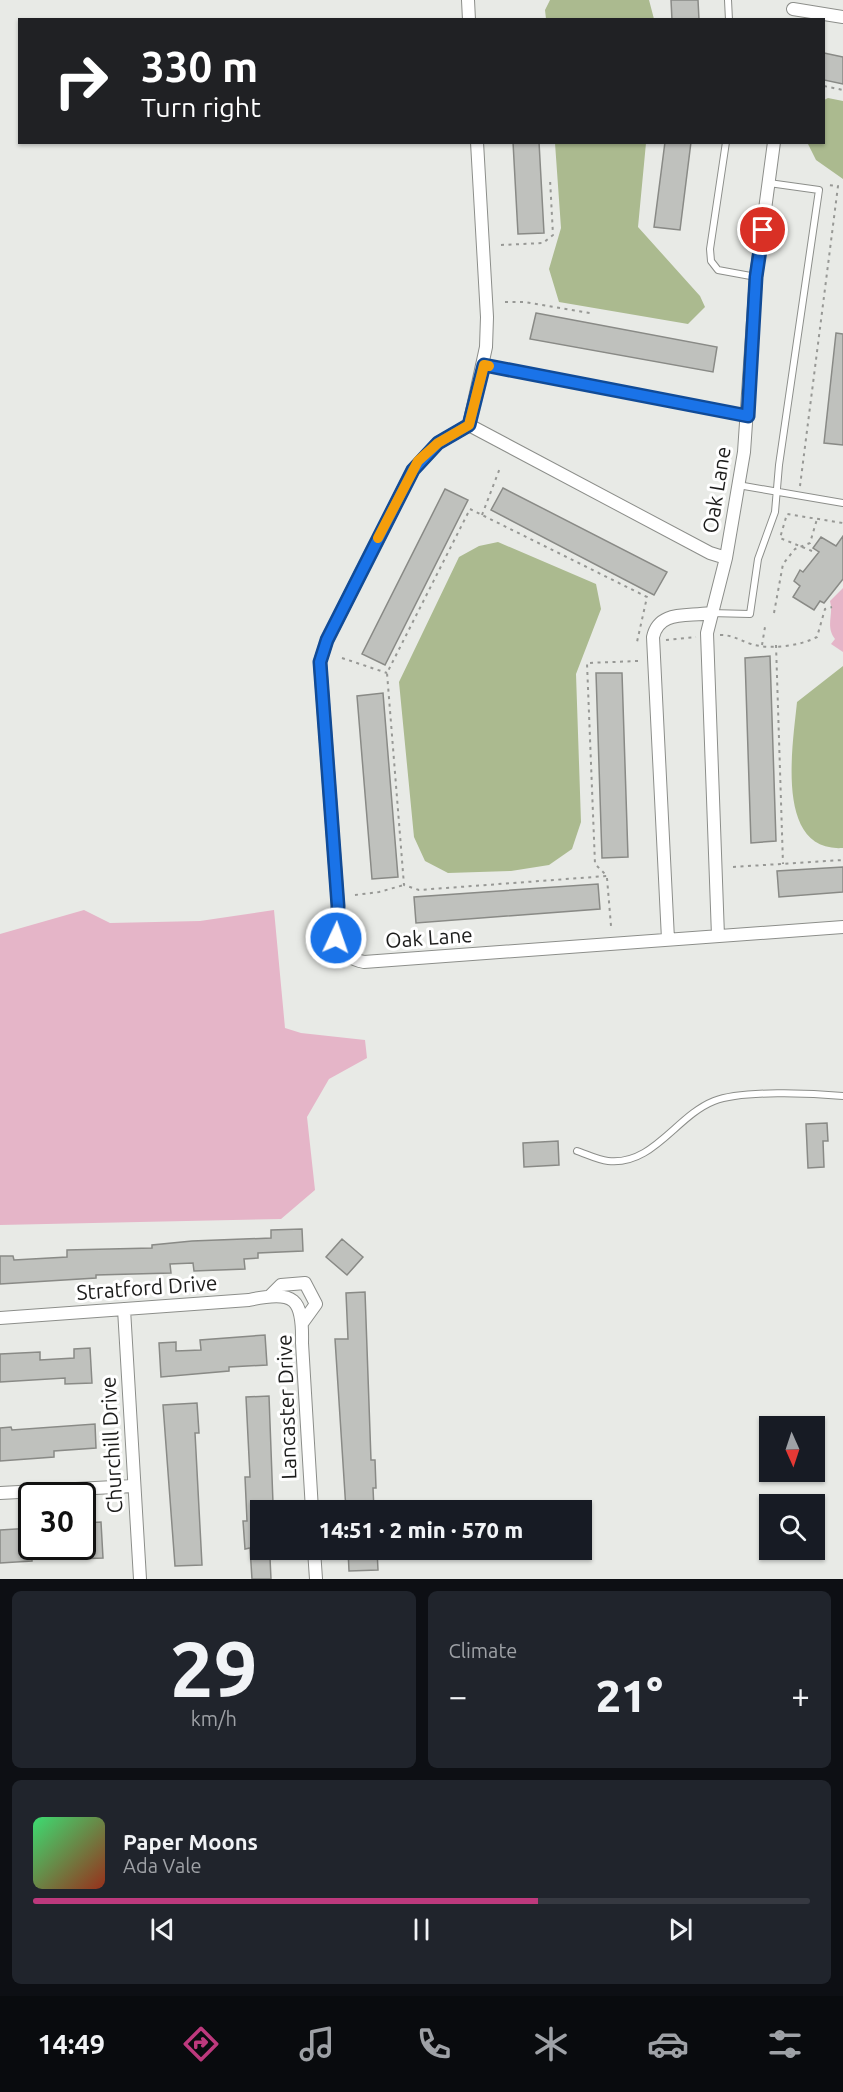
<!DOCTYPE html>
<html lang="en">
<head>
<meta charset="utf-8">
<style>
  :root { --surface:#171b24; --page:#20242c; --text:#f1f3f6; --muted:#9ea1a6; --line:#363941; --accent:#bd397d }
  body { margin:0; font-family:Ubuntu,sans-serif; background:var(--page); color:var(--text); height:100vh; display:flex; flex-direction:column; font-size:22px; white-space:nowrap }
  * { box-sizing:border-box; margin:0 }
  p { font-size:20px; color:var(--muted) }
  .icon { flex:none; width:33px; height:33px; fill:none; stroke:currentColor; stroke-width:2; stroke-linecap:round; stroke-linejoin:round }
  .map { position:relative; height:1579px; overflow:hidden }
  .details { display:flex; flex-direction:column; gap:12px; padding:12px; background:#0d0f14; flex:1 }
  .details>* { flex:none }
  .hud { position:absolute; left:18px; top:18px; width:807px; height:126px; border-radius:0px; box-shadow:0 2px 4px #0004; background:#202124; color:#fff; overflow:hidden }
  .needle { width:39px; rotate:177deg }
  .controls { position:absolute; left:759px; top:1416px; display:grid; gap:12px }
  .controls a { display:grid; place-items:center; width:66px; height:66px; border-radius:0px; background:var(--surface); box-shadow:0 2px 4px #0004; font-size:30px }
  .speed { position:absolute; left:18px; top:1482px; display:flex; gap:12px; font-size:30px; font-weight:700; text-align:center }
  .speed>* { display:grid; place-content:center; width:78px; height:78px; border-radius:50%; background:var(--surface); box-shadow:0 2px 4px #0004; line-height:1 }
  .speed .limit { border:3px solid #111; border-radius:9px; background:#fff; color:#111 }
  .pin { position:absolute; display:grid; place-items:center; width:51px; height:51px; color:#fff; margin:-26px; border:3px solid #fff; border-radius:50%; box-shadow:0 2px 6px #0007 }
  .me { position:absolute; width:66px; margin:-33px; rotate:3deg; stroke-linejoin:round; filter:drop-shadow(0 0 4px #0008) }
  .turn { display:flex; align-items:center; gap:21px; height:126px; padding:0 24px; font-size:27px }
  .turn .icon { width:78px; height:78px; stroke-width:2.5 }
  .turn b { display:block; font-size:42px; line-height:51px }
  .big { font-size:45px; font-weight:800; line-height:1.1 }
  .details .card { flex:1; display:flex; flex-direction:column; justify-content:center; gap:9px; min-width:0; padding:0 21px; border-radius:9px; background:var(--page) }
  .details .dial { align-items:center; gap:0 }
  .dial b { font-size:78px; line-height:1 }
  .song { display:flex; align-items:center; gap:18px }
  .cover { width:72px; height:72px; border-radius:9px; background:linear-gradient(135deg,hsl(140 70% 55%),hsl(10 70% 35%)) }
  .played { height:6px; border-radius:3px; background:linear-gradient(90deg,var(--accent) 65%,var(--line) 65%) }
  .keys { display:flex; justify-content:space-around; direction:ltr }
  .heat { display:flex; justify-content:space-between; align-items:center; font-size:33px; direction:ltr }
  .details .tiles { flex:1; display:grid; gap:12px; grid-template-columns:1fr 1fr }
  .card:last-child { grid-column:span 2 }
  .trip { position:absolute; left:250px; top:1500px; width:342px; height:60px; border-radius:0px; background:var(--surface); box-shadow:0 2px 4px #0004; font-weight:800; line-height:60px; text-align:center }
  .dock { display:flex; height:96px; justify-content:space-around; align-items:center; background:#090b0e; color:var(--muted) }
  .dock .icon { width:42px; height:42px }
  .dock .selected { color:var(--accent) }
  .dock b { font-size:27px; color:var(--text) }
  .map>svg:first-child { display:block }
  .green { fill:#e5b5c8 }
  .water { fill:#abba8f }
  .building { fill:#bfc1bd; stroke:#898a86; stroke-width:1.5 }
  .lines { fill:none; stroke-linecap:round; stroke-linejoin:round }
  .service-casing { stroke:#8c8e8a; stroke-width:8 }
  .minor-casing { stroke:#8c8e8a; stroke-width:14 }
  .path { stroke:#979895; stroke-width:2; stroke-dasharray:3 4.5; stroke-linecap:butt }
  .service { stroke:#fff; stroke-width:6 }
  .minor { stroke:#fff; stroke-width:12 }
  .route-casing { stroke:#114b97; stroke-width:15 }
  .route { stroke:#1a73e8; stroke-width:10 }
  .slow { stroke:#f59e0b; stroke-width:10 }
  .labels { text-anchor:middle; stroke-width:6; stroke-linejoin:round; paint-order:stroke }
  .street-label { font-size:21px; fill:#1c1c1b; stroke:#fff }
</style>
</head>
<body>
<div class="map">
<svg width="843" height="1579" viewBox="0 0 843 1579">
  <rect width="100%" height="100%" fill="#e8eae6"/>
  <path class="green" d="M 843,588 L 843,652 L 831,644 L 835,639 C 825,626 834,615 830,601 Z
    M 84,910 L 110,923 L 200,921 L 274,910 L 285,1028 L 301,1033 L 365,1040 L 367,1058 L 329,1079 L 307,1117 L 315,1190 L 281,1219 L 0,1225 L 0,934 Z"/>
  <path class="water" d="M 550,0 L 649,0 L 654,19 L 546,19 L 545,10 Z
    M 828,98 L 843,101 L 843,179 L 816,160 L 808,144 L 824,142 L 824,100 Z
    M 555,143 L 646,143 L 638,227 L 700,296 L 705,307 L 688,324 L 559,302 L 549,269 L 561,228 Z
    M 498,542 L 596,584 L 601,609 L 576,674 L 581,822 L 572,849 L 549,865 L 511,871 L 448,873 L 425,861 L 414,837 L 399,682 L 459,557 L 479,546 Z
    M 843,666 L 843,848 C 774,853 793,744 797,702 Z"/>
  <path class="building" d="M 671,0 L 698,0 L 699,20 L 672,20 Z
    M 824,53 L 843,57 L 843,84 L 824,80 Z
    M 513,142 L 539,142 L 544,233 L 518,234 Z
    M 665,142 L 691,142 L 680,230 L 654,227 Z
    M 536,313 L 717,347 L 713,372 L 530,339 Z
    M 836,333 L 843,334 L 843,445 L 824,443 Z
    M 503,488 L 667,572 L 654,595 L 491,510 Z
    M 445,489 L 468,500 L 385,665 L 362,654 Z
    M 843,536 L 843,579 L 824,603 L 820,601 L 814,610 L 793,597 L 800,586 L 794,581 L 800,570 L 803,572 L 819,552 L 813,548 L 821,537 L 836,546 Z
    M 770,656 L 776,841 L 751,843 L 745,658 Z
    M 596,673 L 622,673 L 628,857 L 602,858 Z
    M 383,693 L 398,877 L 372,879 L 357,696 Z
    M 843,867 L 843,892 L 779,897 L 777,871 Z
    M 598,884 L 600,909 L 416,923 L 414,897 Z
    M 827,1123 L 828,1141 L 823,1141 L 824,1167 L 808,1168 L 806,1124 Z
    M 558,1141 L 559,1165 L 524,1167 L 523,1143 Z
    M 302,1229 L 303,1251 L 258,1253 L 258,1258 L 244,1259 L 245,1269 L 194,1271 L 193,1263 L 170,1264 L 171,1273 L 96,1275 L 96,1278 L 0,1284 L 0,1256 L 13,1256 L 14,1260 L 67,1257 L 67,1250 L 152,1248 L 152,1245 L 192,1241 L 271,1238 L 271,1230 Z
    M 342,1239 L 363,1257 L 347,1275 L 326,1257 Z
    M 365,1292 L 371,1460 L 375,1460 L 376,1488 L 373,1488 L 374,1510 L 346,1510 L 335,1339 L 348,1339 L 346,1293 Z
    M 265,1335 L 267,1365 L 229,1367 L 229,1371 L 161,1377 L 159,1343 L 176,1342 L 176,1351 L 201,1350 L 200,1340 Z
    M 90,1348 L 92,1383 L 65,1384 L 65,1378 L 0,1382 L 0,1354 L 40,1352 L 40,1360 L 74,1358 L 74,1349 Z
    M 269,1396 L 273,1503 L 261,1504 L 261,1558 L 270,1558 L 271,1579 L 252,1579 L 250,1548 L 245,1549 L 243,1521 L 247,1521 L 245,1477 L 250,1477 L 246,1397 Z
    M 197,1403 L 199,1433 L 195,1433 L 202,1565 L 175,1566 L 163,1405 Z
    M 95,1424 L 96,1448 L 54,1451 L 54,1457 L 0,1461 L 0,1428 L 11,1427 L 12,1430 Z
    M 101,1522 L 103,1558 L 76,1559 L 75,1546 L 82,1546 L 84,1523 Z
    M 32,1528 L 32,1546 L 51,1546 L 51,1555 L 32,1556 L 32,1561 L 0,1563 L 0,1530 Z
    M 348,1550 L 377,1550 L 378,1570 L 349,1571 Z"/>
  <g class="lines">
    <defs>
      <path id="service" d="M 728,0 L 729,20
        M 726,142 L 710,249 L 711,261 L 718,270 L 756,277
        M 484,365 L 747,415
        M 738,485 L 843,503
        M 710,613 L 750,614 L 758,559 L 775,512 L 779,465 L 819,190 L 769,183
        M 577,1151 C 586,1154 598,1160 608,1161 C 653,1166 676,1116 714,1101 C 742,1090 812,1093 843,1096"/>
      <path id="minor" d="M 468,0 L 469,20
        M 793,9 L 843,17
        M 477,142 L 487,317 L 486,347 L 469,425 L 438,443 L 413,470 L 327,640 L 320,662 L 338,906 C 337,932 333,956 364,962 L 843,927
        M 469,425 L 710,553 L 726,558
        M 718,936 L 707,633 L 726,558 L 744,452 L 756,277 L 774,142
        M 668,939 L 653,637 C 659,610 687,617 710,613
        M 271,1295 L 281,1285 L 305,1283 L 316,1304 L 303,1322
        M 124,1309 L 140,1579
        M 0,1318 L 249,1300 C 295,1290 303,1298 302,1343 L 312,1510
        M 0,1493 L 133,1486
        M 314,1550 L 316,1579"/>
    </defs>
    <use href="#service" class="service-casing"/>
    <use href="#minor" class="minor-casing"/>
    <path class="path" d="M 824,86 L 843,90
      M 501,245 L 543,243 L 553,235 L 550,179
      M 505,302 L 525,302 L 590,313
      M 800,486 L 838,186 L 826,185
      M 482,515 L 500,468
      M 812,551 L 780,538 L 787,514 L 843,523
      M 774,613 L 783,564 L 795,549 L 810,543 L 817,519
      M 720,635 C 733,635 739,640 751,644 C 770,650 800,646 817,637 L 825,609 L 832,607
      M 666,640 L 696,637
      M 762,645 L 765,627
      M 776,645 L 783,864
      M 342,658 L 387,673
      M 638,661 L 587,663 L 595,864 L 607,876 L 419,890 L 404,885 L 387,673 L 470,509 L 647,597 L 637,642 L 640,642
      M 733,867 L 843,860
      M 607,878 L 611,926
      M 355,895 L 379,892 L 404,885"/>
    <use href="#service" class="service"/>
    <use href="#minor" class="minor"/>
  </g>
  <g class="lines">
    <defs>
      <path id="route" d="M 336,938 L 338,906 L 320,662 L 327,640 L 413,470 L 438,443 L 469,425 L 484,365 L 748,416 L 756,277 L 763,230"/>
    </defs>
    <use href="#route" class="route-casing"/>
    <use href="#route" class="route"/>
    <path class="slow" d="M 378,538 L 418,461 L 438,443 L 469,425 L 484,365 L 489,366"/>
  </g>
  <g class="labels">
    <g class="street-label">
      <text transform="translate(717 490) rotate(-81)" y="7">Oak Lane</text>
      <text transform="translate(429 938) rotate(-4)" y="7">Oak Lane</text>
      <text transform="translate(147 1288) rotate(-4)" y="7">Stratford Drive</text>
      <text transform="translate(287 1407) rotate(-92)" y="7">Lancaster Drive</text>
      <text transform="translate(112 1445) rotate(-93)" y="7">Churchill Drive</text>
    </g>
  </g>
</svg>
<div class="controls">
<a><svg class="needle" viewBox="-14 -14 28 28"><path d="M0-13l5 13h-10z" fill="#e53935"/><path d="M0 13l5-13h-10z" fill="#9ea1a6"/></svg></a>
<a><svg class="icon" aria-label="search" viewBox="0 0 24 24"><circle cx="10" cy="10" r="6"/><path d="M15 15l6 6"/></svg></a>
</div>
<div class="speed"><div class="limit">30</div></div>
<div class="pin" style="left:763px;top:230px;background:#d93025"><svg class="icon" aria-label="arrive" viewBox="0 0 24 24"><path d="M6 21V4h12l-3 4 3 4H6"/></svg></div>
<svg class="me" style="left:336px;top:938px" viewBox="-20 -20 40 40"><circle r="17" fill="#1a73e8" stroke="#fff" stroke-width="3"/><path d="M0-11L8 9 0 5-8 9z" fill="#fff"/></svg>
<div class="trip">14:51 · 2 min · 570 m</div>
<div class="hud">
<div class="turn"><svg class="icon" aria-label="right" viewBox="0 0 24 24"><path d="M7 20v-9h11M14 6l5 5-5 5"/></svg><div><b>330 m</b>Turn right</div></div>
</div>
</div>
<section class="details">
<div class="tiles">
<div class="card dial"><b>29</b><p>km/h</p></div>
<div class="card"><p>Climate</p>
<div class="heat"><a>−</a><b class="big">21°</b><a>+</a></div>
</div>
<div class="card">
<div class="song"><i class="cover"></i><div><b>Paper Moons</b><p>Ada Vale</p></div></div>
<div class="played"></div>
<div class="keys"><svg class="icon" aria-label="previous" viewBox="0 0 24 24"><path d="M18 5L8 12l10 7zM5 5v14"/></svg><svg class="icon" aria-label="pause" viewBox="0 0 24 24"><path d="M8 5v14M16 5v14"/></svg><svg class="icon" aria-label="next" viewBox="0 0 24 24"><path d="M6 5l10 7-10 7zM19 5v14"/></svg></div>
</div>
</div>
</section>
<nav class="dock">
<b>14:49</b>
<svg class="icon selected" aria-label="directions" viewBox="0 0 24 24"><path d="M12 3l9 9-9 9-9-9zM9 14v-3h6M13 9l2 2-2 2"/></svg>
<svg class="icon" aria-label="music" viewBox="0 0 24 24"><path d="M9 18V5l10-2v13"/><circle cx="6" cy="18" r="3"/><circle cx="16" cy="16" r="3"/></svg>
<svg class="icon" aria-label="phone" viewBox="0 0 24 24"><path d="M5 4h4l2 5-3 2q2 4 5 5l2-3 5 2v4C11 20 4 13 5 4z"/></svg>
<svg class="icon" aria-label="climate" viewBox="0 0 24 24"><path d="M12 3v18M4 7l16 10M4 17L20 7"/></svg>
<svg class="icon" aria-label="car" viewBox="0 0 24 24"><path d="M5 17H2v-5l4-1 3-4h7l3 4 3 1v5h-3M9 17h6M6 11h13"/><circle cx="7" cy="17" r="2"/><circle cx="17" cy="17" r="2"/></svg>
<svg class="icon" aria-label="filters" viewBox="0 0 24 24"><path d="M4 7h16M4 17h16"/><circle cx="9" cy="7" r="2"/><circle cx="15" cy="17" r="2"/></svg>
</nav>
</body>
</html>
